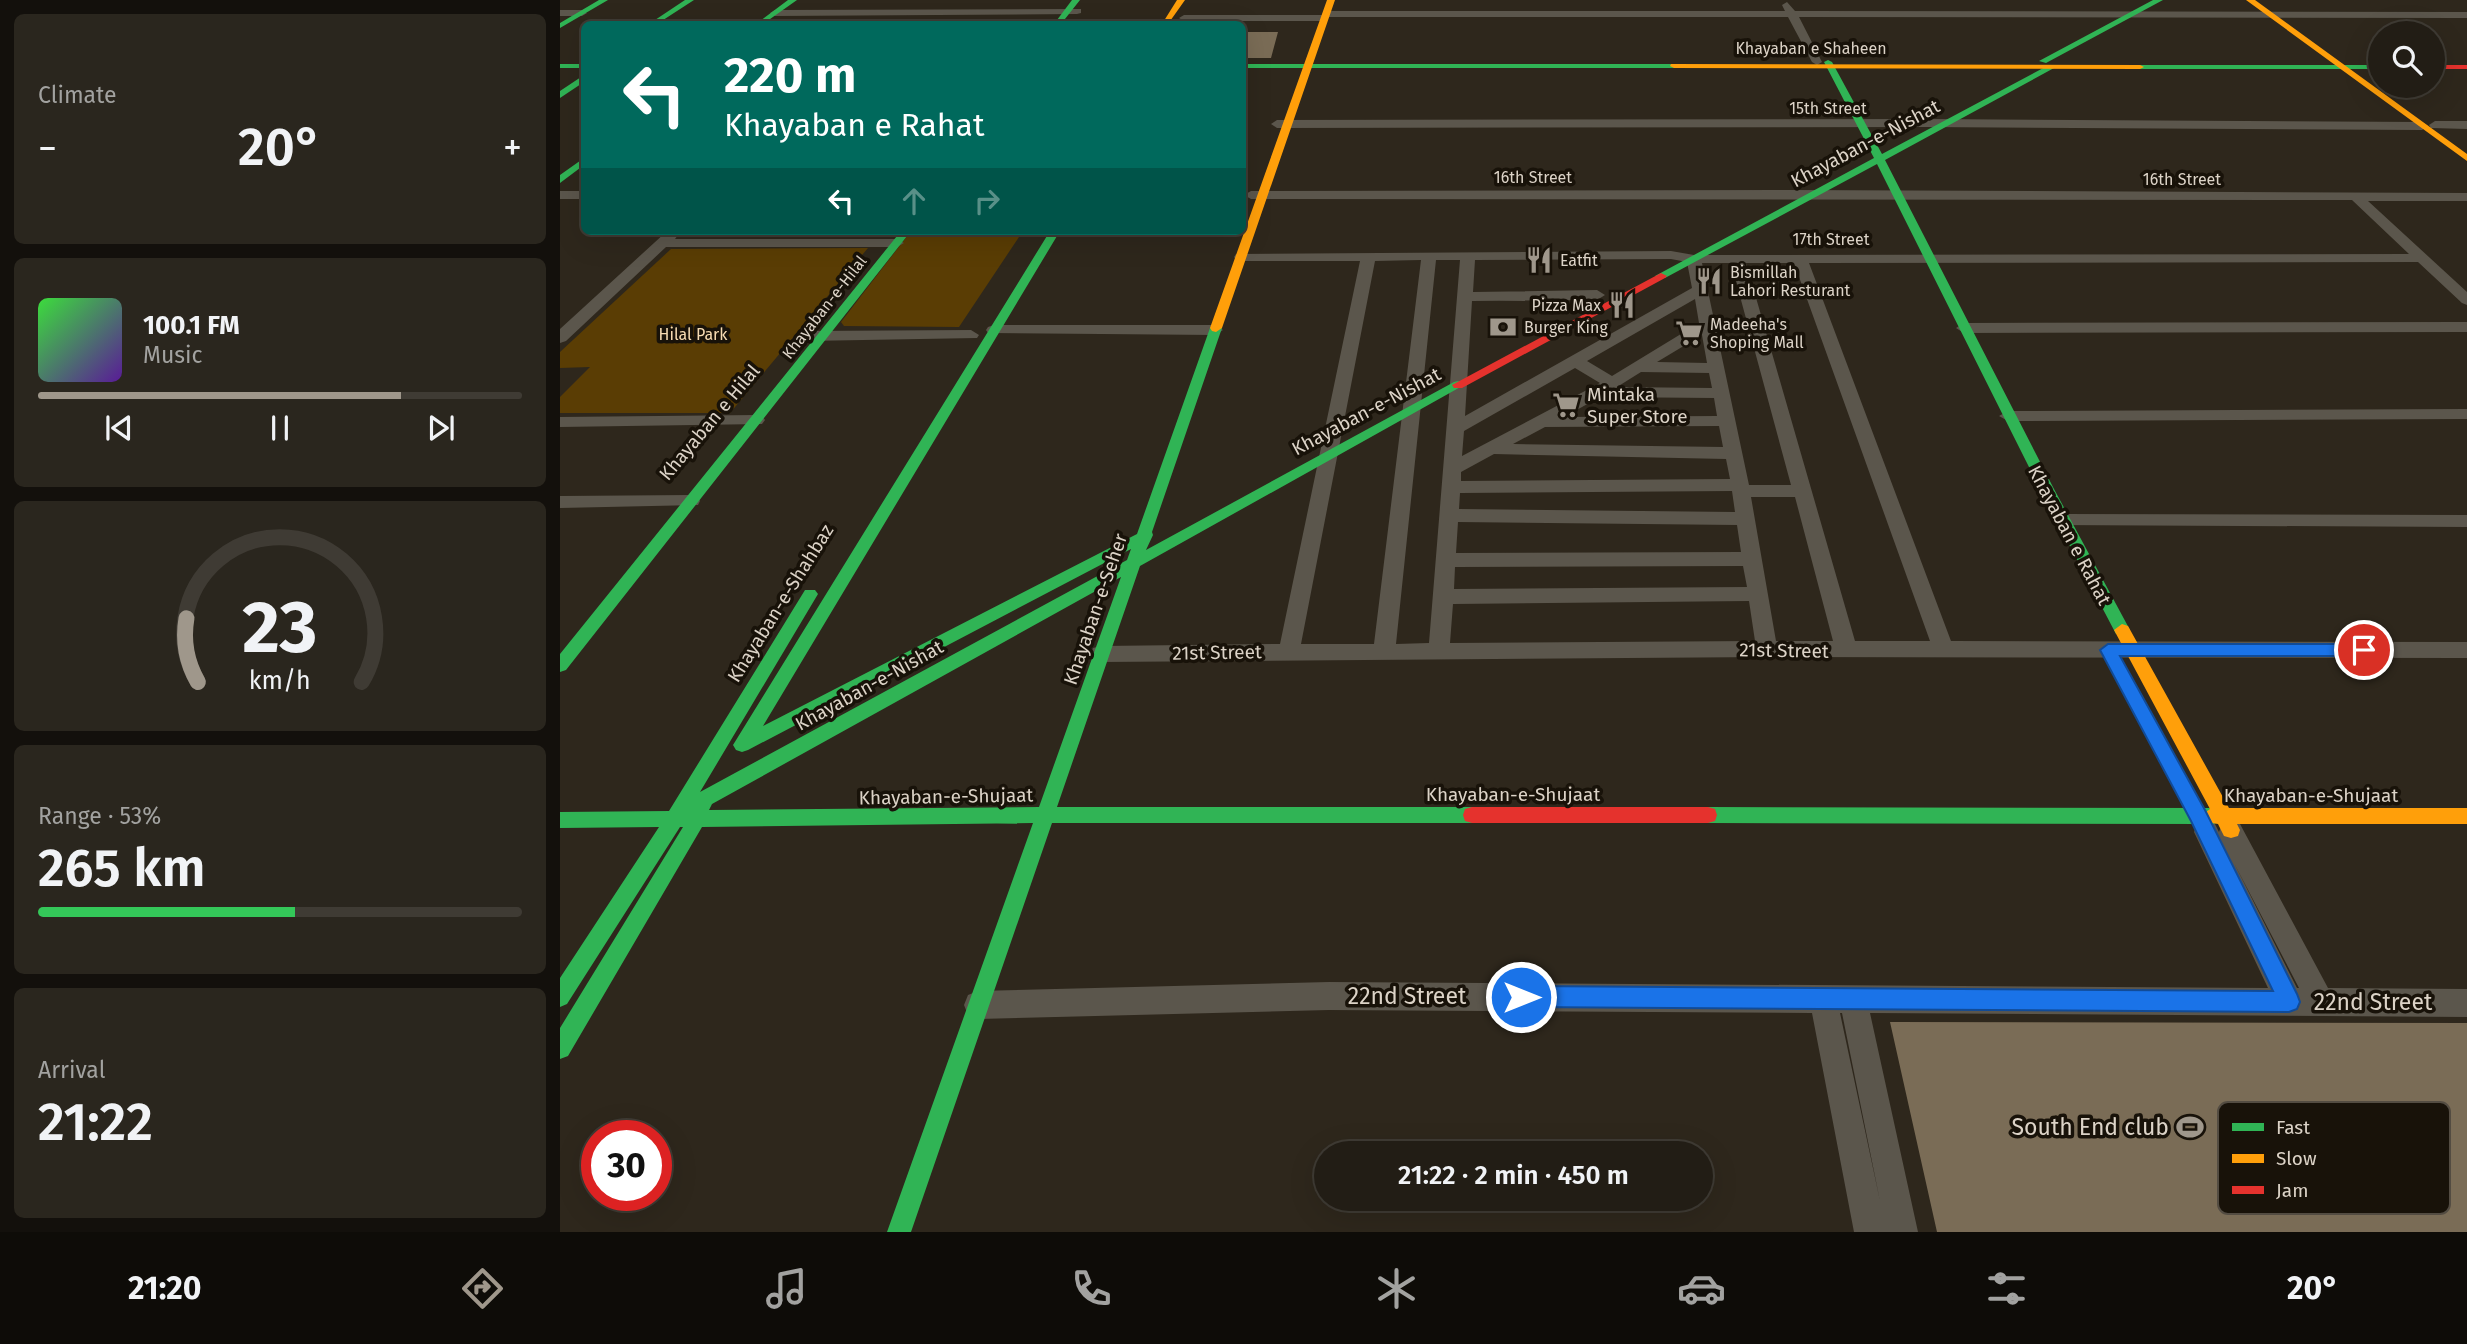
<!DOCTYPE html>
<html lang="en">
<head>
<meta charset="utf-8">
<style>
  :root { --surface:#221d15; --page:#2a261e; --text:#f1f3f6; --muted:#a2a2a0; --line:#3f3b34; --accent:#9f978b }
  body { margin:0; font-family:"Fira Sans",sans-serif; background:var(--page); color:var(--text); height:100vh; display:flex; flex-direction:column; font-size:26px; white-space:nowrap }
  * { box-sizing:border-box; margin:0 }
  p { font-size:23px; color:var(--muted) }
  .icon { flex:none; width:38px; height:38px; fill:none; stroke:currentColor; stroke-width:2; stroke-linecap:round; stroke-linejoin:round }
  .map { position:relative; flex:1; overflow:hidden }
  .details { display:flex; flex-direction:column; gap:14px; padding:14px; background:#13100c; width:560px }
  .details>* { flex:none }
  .top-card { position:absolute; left:21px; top:21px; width:665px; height:214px; border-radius:10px; box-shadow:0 7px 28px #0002,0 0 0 2px var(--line); background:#00695c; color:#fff; overflow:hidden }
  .fabs { position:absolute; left:1808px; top:21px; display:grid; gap:14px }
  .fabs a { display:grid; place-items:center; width:77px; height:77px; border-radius:50%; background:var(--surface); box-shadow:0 7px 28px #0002,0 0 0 2px var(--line); font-size:35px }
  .speed { position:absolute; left:21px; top:1120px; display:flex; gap:14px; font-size:35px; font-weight:700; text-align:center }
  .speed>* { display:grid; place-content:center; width:91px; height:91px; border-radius:50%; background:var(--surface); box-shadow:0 7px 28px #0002,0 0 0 2px var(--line); line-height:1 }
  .speed .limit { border:10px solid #d22; background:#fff; color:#111 }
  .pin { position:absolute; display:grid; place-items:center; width:60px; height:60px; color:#fff; margin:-30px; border:4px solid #fff; border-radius:50%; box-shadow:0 2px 7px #0007 }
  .me { position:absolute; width:77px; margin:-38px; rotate:90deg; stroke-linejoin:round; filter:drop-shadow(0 0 5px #0008) }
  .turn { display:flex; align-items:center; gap:24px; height:147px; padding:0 28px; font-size:32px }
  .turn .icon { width:91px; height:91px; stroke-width:2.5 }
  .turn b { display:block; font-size:49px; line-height:60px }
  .lanes { display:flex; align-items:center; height:66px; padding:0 28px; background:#0003; justify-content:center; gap:35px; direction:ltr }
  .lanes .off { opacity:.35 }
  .big { font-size:52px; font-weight:600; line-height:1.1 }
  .details .card { flex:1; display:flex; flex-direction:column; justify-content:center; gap:10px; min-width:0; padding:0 24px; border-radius:10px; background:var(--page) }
  .details .dial { align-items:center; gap:0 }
  .dial svg { height:182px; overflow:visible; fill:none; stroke:var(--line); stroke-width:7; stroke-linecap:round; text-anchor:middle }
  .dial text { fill:var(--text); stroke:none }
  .song { display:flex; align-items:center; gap:21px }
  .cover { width:84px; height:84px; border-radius:10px; background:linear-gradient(135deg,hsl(120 70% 55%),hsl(270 70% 35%)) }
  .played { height:7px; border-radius:4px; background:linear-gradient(90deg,var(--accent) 75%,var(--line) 75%) }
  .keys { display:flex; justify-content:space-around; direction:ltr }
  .heat { display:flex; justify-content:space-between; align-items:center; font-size:38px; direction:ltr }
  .charge { height:10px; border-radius:5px; background:linear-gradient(90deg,#34c759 53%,var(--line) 0) }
  .trip { position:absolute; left:754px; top:1141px; width:399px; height:70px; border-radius:35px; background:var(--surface); box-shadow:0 7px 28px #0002,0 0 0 2px var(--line); font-weight:600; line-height:70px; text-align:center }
  .tab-bar { display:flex; height:112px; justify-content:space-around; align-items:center; background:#0e0c08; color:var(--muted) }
  .tab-bar .icon { width:49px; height:49px }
  .tab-bar .selected { color:var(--accent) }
  .tab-bar b { font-size:32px; color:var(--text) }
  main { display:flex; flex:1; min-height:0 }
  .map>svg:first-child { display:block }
  .green { fill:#5a3d04 }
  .building { fill:#7a6c56 }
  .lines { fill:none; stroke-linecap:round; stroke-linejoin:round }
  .street { fill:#5b564c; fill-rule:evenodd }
  .fast { fill:#30b455; fill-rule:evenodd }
  .slow { fill:#ff9f0a; fill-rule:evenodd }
  .jam { fill:#e5322d; fill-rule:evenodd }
  .route { fill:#1a73e8; stroke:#114b97; stroke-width:2 }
  .labels { text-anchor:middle; stroke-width:7; stroke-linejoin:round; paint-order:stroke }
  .far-street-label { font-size:16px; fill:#dcd3c7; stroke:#181209 }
  .far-poi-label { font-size:16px; fill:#dcd3c7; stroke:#181209; text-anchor:start }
  .far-park-label { font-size:16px; fill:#f7dcb3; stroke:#181209 }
  .street-label { font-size:19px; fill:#dcd3c7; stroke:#181209 }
  .poi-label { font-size:19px; fill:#dcd3c7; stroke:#181209; text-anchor:start }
  .near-street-label { font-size:23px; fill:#dcd3c7; stroke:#181209 }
  .near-poi-label { font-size:23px; fill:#dcd3c7; stroke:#181209; text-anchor:end }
  .key { fill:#181209; stroke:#534c42; stroke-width:2 }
  .key-label { font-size:19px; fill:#dcd3c7 }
</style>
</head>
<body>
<main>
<section class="details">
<div class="card"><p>Climate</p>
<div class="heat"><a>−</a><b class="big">20°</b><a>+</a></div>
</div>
<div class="card">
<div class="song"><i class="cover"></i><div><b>100.1 FM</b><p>Music</p></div></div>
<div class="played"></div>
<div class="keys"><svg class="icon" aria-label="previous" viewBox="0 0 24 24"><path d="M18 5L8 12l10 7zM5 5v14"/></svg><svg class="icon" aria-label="pause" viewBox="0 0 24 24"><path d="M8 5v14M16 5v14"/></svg><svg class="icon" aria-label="next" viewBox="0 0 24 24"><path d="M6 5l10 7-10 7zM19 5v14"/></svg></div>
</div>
<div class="card dial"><svg viewBox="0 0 100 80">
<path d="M14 69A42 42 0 1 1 86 69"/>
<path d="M14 69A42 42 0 0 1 9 41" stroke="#9f978b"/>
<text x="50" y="56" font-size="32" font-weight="700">23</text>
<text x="50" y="72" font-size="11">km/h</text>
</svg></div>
<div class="card"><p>Range · 53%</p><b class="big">265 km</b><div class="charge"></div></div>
<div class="card"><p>Arrival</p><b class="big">21:22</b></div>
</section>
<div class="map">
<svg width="1907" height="1232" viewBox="0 0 1907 1232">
  <rect width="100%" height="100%" fill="#2e271c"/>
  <path class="green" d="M 121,231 L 255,231 L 253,235 L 263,231 L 327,231 L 322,236 L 117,235 Z
    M 351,231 L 463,231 L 399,327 L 284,326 L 281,322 Z
    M 308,248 L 170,413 L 0,413 L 0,397 L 30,367 L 0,368 L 0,352 L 111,249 Z"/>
  <path class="building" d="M 682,32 L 718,32 L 711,58 L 682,58 Z
    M 1330,1022 L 1907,1023 L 1907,1232 L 1377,1232 Z"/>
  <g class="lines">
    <path class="street" d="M 1227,2 L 1235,11 L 1907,12 L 1907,18 L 1239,17 L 1262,62 L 1257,65 L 1252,62 L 1228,17 L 769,17 L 765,21 L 624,21 L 619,18 L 624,15 L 762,15 L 766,11 L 1225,11 L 1222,5 Z
      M 521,9 L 521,13 L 517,14 L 215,16 L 210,13 L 215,10 Z
      M 0,10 L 22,10 L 27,13 L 22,16 L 0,16 Z
      M 1366,119 L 1862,122 L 1868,126 L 1862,130 L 1366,127 L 717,128 L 711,124 L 717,120 Z
      M 1875,121 L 1907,121 L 1907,129 L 1871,128 L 1869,125 Z
      M 1230,190 L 1907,193 L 1907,201 L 1808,201 L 1907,292 L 1907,305 L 1902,303 L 1858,262 L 1249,263 L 1391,641 L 1907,642 L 1907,658 L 1207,657 L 541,662 L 533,660 L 530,654 L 533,648 L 541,646 L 720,644 L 800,261 L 681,261 L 676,260 L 674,257 L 676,254 L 1111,251 L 1134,255 L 1849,254 L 1792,200 L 691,199 L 684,195 L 691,191 ZM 1111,259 L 1127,262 L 1132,288 L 905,416 L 912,301 L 1037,300 L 1045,295 L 1037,290 L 913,292 L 915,260 ZM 861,260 L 814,644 L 741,644 L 815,261 ZM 876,260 L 900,260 L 869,643 L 836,644 ZM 1142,263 L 1171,263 L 1231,485 L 1189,485 ZM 1186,263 L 1234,263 L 1370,641 L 1295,641 ZM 1135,299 L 1139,323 L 1052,376 L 1027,361 ZM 1142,335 L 1147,363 L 1097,362 ZM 1015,368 L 1040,383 L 902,456 L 904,431 ZM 1081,372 L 1149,373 L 1152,388 L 1057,387 ZM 1040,397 L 1154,398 L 1157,416 L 1004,417 ZM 1159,426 L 1163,447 L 953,444 L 985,427 ZM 934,454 L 1166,459 L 1170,479 L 901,481 L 901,472 ZM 1172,491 L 1175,512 L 899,509 L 900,493 ZM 1191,497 L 1235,497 L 1273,641 L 1216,641 ZM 898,522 L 1177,525 L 1181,552 L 896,553 ZM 1183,566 L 1187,587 L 894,589 L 895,567 ZM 1189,601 L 1195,641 L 890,643 L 893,604 Z
      M 0,191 L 24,191 L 24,199 L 0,199 Z
      M 106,232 L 116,232 L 118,235 L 115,239 L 337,239 L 344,243 L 337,247 L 106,247 L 6,341 L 0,343 L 0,329 Z
      M 1907,322 L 1907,332 L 1404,333 L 1396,328 L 1404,323 Z
      M 434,325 L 655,325 L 663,330 L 655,335 L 428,333 L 426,330 L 428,327 Z
      M 411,330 L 419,335 L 417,338 L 247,341 L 239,336 L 247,331 Z
      M 1907,409 L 1907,419 L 1448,421 L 1439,416 L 1448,411 Z
      M 196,415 L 202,416 L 205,420 L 202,424 L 0,427 L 0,417 Z
      M 131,495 L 138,497 L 140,501 L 138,505 L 0,508 L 0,496 Z
      M 1501,514 L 1907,515 L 1907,527 L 1494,525 L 1491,520 L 1494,515 Z
      M 1646,821 L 1655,824 L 1659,832 L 1662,824 L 1671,821 L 1680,824 L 1768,988 L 1907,989 L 1907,1017 L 1310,1013 L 1358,1232 L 1294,1232 L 1252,1013 L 769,1010 L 418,1019 L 408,1015 L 404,1005 L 408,995 L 418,991 L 769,982 L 1708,988 L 1634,832 L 1637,824 ZM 1674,863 L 1739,988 L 1737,988 ZM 1280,1013 L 1282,1013 L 1320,1201 Z"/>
    <path class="fast" d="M 39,0 L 48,0 L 0,28 L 0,23 Z
      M 125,0 L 134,0 L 97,24 L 89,24 Z
      M 228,0 L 237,0 L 203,24 L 196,24 Z
      M 512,0 L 520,0 L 501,24 L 494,24 Z
      M 1593,0 L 1603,0 L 1486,63 L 1479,61 Z
      M 1268,60 L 1272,62 L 1322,154 L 1487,66 L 1494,68 L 1325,160 L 1494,489 L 1570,630 L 1568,634 L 1556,634 L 1480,489 L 1317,164 L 1105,278 L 1095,276 L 1314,158 L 1264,62 Z
      M 0,64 L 24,64 L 24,68 L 0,68 Z
      M 682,64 L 1114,64 L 1118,66 L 1114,68 L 682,68 Z
      M 1580,65 L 1820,65 L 1820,69 L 1577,69 L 1576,67 Z
      M 21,77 L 24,77 L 24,82 L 0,98 L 0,91 Z
      M 24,158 L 24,165 L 0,183 L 0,175 Z
      M 341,231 L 351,231 L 6,670 L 0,672 L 0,654 Z
      M 490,231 L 500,231 L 203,726 L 577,534 L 650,328 L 656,324 L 662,328 L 592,532 L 593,535 L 586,550 L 894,382 L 898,381 L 904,385 L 580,566 L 497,807 L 912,807 L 919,809 L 921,815 L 919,821 L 912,823 L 492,823 L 351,1232 L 327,1232 L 473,823 L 142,827 L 8,1056 L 0,1059 L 0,1028 L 123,827 L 120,827 L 7,1004 L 0,1007 L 0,978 L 99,827 L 0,828 L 0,812 L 109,811 L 245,590 L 255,590 L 258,594 L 140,792 L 567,560 L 571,549 L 188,750 L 182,752 L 176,750 L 173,745 ZM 561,577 L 479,807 L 149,810 L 152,804 Z
      M 1148,807 L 1653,808 L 1660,810 L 1662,816 L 1660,822 L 1653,824 L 1148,823 L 1141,821 L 1139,815 L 1141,809 Z"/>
    <path class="slow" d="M 617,0 L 625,0 L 608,24 L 602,24 Z
      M 767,0 L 775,0 L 662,328 L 656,332 L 652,331 L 650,328 Z
      M 1686,0 L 1695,0 L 1907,154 L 1907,161 Z
      M 1111,64 L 1580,65 L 1584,67 L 1580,69 L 1114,68 L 1110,66 Z
      M 1562,624 L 1568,626 L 1669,808 L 1907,808 L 1907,824 L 1677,824 L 1680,830 L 1678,836 L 1671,838 L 1664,836 L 1658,824 L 1652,823 L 1655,831 L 1653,837 L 1646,839 L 1639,837 L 1564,693 L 1566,688 L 1578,688 L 1646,812 L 1650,809 L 1554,630 Z"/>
    <path class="jam" d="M 1872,65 L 1907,65 L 1907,69 L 1872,69 Z
      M 1101,273 L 1107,276 L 1105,278 L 902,388 L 894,388 L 892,385 Z
      M 912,807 L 1148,807 L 1155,809 L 1157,815 L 1155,821 L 1148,823 L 912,823 L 905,821 L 903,815 L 905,809 Z"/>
  </g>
  <path class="route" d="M 1548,644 L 1804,644 L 1812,650 L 1804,656 L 1560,656 L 1645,810 L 1737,994 L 1740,1002 L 1737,1009 L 1729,1012 L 961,1007 L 953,1004 L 950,997 L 953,990 L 961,986 L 1713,991 L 1631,821 L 1540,650 Z"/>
  <defs>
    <symbol id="restaurant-bare" viewBox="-9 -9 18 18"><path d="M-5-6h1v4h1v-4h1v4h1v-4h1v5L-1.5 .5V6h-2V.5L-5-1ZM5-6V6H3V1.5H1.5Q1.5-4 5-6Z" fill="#9f978b" stroke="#181209" stroke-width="2.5" paint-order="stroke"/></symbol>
    <symbol id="bank-bare" viewBox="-9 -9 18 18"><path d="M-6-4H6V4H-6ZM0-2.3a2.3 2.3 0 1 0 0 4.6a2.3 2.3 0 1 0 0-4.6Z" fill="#9f978b" stroke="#181209" stroke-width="2.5" paint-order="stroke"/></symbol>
    <symbol id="supermarket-bare" viewBox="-9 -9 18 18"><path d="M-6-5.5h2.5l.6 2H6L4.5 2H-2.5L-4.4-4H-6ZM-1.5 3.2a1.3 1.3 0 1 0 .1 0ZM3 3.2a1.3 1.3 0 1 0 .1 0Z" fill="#9f978b" stroke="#181209" stroke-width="2.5" paint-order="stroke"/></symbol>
    <symbol id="stadium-bare" viewBox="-9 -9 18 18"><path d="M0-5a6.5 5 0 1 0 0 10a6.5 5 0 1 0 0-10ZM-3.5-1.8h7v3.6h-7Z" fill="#9f978b" stroke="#181209" stroke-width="2.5" paint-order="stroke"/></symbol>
  </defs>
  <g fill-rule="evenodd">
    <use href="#restaurant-bare" x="960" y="241" width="38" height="38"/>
    <use href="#restaurant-bare" x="1130" y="262" width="38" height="38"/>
    <use href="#restaurant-bare" x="1043" y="286" width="38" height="38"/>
    <use href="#bank-bare" x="924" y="308" width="38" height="38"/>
    <use href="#supermarket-bare" x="1110" y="314" width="38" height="38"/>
    <use href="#supermarket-bare" x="987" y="386" width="38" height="38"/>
    <use href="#stadium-bare" x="1611" y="1108" width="38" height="38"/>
  </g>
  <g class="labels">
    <g class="far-street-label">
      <text x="1251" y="54">Khayaban e Shaheen</text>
      <text x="1268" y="114">15th Street</text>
      <text x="973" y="183">16th Street</text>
      <text x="1622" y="185">16th Street</text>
      <text x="1271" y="245">17th Street</text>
      <text transform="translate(264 307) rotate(-52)" y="6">Khayaban-e-Hilal</text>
    </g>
    <g class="far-poi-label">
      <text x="1000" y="266">Eatfit</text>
      <text x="1170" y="278">Bismillah<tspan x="1170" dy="18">Lahori Resturant</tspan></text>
      <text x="1041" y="311" text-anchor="end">Pizza Max</text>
      <text x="1150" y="330">Madeeha's<tspan x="1150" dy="18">Shoping Mall</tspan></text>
      <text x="964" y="333">Burger King</text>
    </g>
    <g class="far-park-label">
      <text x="133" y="340">Hilal Park</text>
    </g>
    <g class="street-label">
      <text transform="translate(1305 143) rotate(-28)" y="7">Khayaban-e-Nishat</text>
      <text transform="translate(806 411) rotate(-28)" y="7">Khayaban-e-Nishat</text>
      <text transform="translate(149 422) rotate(-50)" y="7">Khayaban e Hilal</text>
      <text transform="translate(1510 535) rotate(62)" y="7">Khayaban e Rahat</text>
      <text transform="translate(220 603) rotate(-58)" y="7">Khayaban-e-Shahbaz</text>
      <text transform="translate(535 609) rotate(-71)" y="7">Khayaban-e-Seher</text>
      <text transform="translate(1224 650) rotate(1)" y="7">21st Street</text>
      <text transform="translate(657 652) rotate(-1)" y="7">21st Street</text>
      <text transform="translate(309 685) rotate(-29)" y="7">Khayaban-e-Nishat</text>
      <text x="953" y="801">Khayaban-e-Shujaat</text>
      <text x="1751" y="802">Khayaban-e-Shujaat</text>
      <text transform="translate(386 796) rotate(-1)" y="7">Khayaban-e-Shujaat</text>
    </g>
    <g class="poi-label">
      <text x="1027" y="401">Mintaka<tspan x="1027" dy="22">Super Store</tspan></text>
    </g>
    <g class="near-street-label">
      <text x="847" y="1004">22nd Street</text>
      <text x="1813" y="1010">22nd Street</text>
    </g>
    <g class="near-poi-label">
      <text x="1609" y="1135">South End club</text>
    </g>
  </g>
  <rect x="1658" y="1102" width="232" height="112" rx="10" class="key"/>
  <rect x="1672" y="1123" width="32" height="8" fill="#30b455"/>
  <rect x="1672" y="1154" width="32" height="9" fill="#ff9f0a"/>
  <rect x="1672" y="1186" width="32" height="8" fill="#e5322d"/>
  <g class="key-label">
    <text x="1716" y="1134">Fast</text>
    <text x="1716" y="1165">Slow</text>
    <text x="1716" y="1197">Jam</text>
  </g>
</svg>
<div class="fabs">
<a><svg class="icon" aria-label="search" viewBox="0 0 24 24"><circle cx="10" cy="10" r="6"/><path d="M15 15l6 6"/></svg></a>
</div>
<div class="speed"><div class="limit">30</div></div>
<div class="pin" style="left:1804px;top:650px;background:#d93025"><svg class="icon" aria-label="arrive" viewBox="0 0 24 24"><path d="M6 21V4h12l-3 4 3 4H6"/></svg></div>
<svg class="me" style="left:961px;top:997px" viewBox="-20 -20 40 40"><circle r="17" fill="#1a73e8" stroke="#fff" stroke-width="3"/><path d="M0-11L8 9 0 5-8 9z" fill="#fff"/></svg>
<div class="trip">21:22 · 2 min · 450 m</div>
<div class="top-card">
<div class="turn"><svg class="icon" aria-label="left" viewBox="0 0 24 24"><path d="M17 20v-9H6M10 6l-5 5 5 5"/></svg><div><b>220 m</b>Khayaban e Rahat</div></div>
<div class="lanes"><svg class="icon" aria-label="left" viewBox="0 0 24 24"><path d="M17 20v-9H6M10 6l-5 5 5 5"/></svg><svg class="icon off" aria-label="ahead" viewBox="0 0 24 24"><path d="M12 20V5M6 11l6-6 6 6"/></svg><svg class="icon off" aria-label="right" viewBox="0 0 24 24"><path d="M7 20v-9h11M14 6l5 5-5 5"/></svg></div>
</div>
</div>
</main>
<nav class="tab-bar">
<b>21:20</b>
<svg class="icon selected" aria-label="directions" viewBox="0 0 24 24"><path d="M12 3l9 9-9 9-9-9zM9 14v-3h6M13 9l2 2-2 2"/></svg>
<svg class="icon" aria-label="music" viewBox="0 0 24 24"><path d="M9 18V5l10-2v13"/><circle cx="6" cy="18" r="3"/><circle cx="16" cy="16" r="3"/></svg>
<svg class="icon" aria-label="phone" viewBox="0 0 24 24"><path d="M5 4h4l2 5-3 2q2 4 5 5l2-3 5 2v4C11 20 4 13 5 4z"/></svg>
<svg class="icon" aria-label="climate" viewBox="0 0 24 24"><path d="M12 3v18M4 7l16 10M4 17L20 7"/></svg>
<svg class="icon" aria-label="car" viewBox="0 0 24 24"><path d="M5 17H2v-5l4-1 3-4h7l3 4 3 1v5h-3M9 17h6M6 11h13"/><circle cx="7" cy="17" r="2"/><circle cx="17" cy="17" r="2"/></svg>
<svg class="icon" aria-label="filters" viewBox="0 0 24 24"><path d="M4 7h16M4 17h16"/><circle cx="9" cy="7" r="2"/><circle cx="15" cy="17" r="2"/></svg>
<b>20°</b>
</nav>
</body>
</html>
